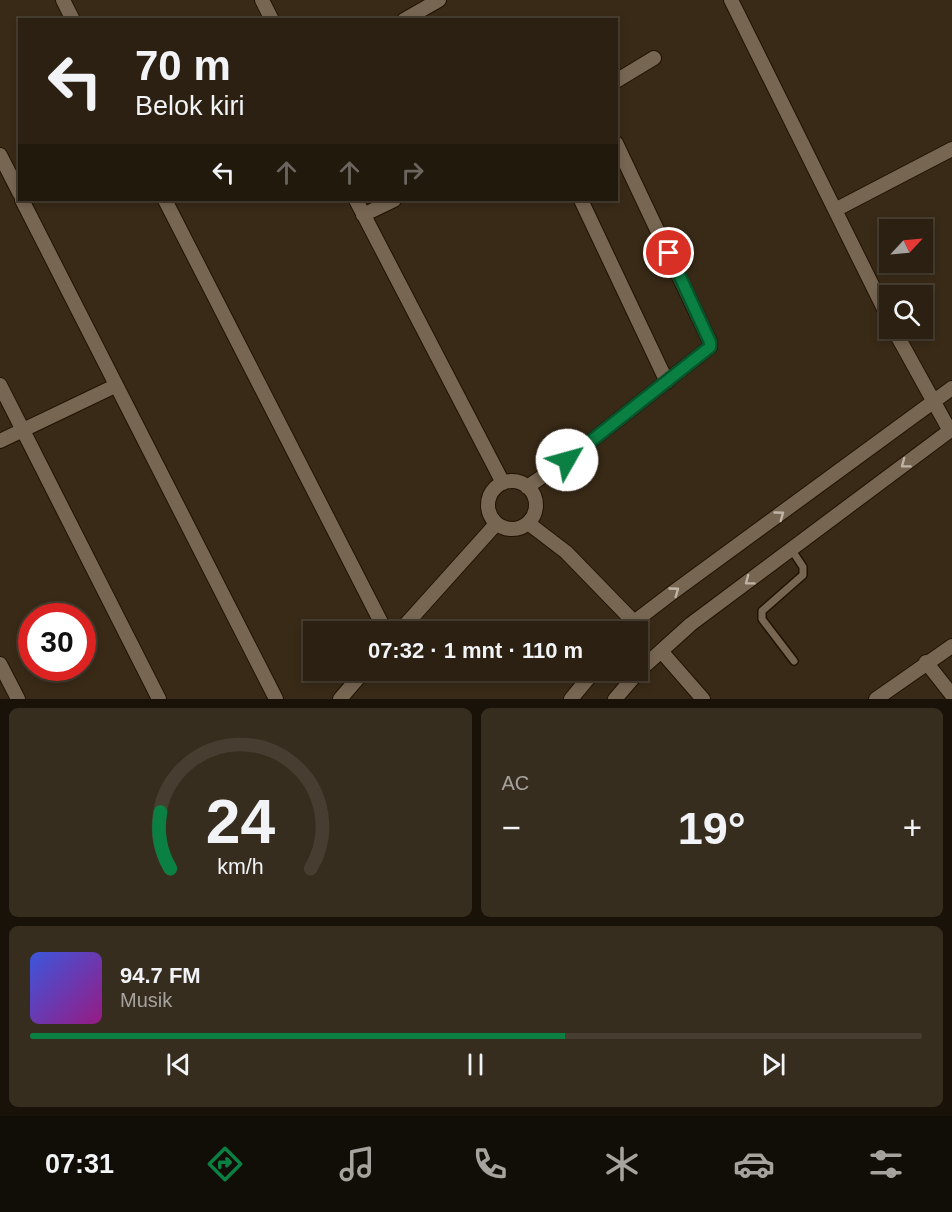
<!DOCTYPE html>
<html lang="id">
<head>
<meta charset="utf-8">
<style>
  :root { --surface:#2b2011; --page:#372d1f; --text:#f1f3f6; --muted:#a6a39f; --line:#473e31; --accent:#0b8043 }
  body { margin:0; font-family:Helvetica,sans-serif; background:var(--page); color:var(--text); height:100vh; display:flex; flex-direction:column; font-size:22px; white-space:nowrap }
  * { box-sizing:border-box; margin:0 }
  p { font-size:20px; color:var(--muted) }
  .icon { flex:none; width:33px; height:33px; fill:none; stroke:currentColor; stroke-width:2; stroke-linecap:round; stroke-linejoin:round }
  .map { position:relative; height:699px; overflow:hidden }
  .panel { display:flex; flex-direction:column; gap:9px; padding:9px; background:#181209; flex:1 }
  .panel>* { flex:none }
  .top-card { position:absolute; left:18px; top:18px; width:600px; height:183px; border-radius:0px; box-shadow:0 3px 9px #0003,0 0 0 2px var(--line); background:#2b2011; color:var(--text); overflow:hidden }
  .needle { width:39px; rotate:64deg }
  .controls { position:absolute; left:879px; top:219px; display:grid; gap:12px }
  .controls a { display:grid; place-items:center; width:54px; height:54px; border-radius:0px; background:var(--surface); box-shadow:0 3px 9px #0003,0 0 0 2px var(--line); font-size:30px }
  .speed { position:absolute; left:18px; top:603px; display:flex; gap:12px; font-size:30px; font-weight:700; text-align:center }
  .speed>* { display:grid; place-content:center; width:78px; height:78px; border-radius:50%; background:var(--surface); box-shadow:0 3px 9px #0003,0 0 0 2px var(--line); line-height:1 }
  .speed .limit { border:9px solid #d22; background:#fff; color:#111 }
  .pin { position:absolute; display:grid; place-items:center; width:51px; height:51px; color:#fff; margin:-26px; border:3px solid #fff; border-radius:50%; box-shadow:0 2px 6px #0007 }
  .me { position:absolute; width:66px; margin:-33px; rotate:52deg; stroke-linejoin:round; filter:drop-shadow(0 0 4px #0008) }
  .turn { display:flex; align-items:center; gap:21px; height:126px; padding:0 18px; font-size:27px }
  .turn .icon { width:78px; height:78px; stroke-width:2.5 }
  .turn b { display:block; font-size:42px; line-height:51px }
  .lanes { display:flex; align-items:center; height:57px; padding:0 18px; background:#0003; justify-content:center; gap:30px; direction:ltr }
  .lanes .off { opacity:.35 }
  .big { font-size:45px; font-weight:800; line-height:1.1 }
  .panel .card { flex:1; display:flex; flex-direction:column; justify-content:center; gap:9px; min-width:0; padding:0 21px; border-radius:9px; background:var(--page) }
  .panel .dial { align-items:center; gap:0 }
  .dial svg { height:156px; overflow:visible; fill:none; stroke:var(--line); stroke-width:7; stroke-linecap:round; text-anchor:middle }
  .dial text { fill:var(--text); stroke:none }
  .song { display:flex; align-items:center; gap:18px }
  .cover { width:72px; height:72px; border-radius:9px; background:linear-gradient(135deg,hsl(230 70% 55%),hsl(310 70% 35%)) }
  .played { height:6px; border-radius:3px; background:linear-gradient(90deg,var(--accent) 60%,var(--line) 60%) }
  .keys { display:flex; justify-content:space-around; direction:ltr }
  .heat { display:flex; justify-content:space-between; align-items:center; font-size:33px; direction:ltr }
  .panel .tiles { flex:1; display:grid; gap:9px; grid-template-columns:1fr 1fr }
  .card:last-child { grid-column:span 2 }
  .trip { position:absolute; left:303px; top:621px; width:345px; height:60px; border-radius:0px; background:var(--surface); box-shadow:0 3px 9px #0003,0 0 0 2px var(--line); font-weight:800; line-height:60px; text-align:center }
  .menu { display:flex; height:96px; justify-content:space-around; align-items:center; background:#110d07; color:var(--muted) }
  .menu .icon { width:42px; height:42px }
  .menu .current { color:var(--accent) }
  .menu b { font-size:27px; color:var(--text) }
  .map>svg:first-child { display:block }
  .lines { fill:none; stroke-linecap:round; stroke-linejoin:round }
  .service-casing { stroke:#201302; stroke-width:10 }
  .minor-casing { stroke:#201302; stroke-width:16 }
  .service { stroke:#776652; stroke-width:7 }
  .minor { stroke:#776652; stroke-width:14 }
  .oneway { stroke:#beb3a4 }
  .route-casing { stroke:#07532c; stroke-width:15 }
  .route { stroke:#0b8043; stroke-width:10 }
</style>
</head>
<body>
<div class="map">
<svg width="952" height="699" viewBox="0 0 952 699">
  <rect width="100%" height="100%" fill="#392a17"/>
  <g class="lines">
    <defs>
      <path id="service" d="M 791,549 L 803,567 L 803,575 L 762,611 L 762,619 L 794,661"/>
      <path id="minor" d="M 63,0 L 73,20
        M 262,0 L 272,20
        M 731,0 L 890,321
        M 404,20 L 439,0
        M 616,81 L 654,58
        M 0,155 L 20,194
        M 22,200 L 276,699
        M 165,200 L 386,632
        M 356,200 L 503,483
        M 581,200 L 667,382
        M 835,210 L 952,149
        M 363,215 L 394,200
        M 893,328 L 950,431
        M 0,385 L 159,699
        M 0,441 L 115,386
        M488 505a24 24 0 1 1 48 0a24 24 0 1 1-48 0Z
        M 527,487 L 567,460 L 710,347 L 710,342 L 616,143
        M 528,523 L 566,552 L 634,622
        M 399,632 L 496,524
        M 627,632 L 634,622 L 672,593 L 952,388
        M 661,651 L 703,699
        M 926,662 L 952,695
        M 0,664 L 18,699
        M 340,699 L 365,670
        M 571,699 L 595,670
        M 615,699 L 640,670 L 691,624 L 952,429
        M 876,699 L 952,646"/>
    </defs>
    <use href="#service" class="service-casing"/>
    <use href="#minor" class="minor-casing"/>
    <use href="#service" class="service"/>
    <use href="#minor" class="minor"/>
  </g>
  <defs><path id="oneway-chevron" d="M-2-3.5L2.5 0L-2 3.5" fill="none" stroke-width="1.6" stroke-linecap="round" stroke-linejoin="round" transform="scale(1.5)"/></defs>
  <g class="oneway">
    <use href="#oneway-chevron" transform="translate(905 464) rotate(143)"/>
    <use href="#oneway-chevron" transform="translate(780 515) rotate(-36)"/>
    <use href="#oneway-chevron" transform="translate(749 581) rotate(143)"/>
    <use href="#oneway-chevron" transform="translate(675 591) rotate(-36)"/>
  </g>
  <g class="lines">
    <defs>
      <path id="route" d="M 567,460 L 710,347 L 710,342 L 669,253"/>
    </defs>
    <use href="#route" class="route-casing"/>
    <use href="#route" class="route"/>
  </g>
</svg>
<div class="controls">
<a><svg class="needle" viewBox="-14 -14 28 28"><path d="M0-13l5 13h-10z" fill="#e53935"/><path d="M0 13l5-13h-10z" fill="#a6a39f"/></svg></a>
<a><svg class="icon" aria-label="search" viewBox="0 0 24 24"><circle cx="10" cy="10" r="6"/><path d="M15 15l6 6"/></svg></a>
</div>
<div class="speed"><div class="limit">30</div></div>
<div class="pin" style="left:669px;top:253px;background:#d93025"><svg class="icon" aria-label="arrive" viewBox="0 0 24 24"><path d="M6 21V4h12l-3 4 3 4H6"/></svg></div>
<svg class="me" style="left:567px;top:460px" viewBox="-20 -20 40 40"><circle r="19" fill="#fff"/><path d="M0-13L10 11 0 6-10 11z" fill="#0b8043"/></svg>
<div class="trip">07:32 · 1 mnt · 110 m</div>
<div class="top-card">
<div class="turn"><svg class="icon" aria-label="left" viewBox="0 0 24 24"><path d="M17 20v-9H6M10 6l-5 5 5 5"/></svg><div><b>70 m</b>Belok kiri</div></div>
<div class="lanes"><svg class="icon" aria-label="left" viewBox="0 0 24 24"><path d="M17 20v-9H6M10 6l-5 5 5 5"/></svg><svg class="icon off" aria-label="ahead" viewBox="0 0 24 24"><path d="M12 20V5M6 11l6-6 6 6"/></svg><svg class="icon off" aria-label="ahead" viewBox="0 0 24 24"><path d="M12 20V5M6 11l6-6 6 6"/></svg><svg class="icon off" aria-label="right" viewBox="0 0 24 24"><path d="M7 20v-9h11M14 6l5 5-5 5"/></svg></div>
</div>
</div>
<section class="panel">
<div class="tiles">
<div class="card dial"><svg viewBox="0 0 100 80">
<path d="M14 69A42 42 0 1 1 86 69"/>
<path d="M14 69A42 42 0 0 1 9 40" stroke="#0b8043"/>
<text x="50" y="56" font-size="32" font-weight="700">24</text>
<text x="50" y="72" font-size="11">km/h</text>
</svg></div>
<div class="card"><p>AC</p>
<div class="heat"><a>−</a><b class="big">19°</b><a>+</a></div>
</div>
<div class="card">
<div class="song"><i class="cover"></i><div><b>94.7 FM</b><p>Musik</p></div></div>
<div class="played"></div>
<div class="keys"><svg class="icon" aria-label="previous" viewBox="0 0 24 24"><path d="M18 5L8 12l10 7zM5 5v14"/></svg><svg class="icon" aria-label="pause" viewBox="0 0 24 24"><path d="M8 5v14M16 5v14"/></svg><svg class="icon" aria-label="next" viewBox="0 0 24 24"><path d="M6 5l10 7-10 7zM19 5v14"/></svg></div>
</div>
</div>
</section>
<nav class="menu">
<b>07:31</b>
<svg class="icon current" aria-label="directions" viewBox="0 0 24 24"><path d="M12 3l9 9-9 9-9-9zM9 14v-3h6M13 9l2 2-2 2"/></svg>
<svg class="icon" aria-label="music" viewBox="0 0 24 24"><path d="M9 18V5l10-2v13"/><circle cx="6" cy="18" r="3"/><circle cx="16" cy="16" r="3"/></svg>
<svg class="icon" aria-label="phone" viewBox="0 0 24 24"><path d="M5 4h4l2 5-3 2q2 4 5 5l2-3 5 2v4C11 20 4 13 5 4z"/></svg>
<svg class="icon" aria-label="climate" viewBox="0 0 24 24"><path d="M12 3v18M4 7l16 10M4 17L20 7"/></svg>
<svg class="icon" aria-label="car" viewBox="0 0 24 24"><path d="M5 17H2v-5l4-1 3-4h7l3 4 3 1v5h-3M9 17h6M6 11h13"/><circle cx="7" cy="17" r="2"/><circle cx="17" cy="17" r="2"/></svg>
<svg class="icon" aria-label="filters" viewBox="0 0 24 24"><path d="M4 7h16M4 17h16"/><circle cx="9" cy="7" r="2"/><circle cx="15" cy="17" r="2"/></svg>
</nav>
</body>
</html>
